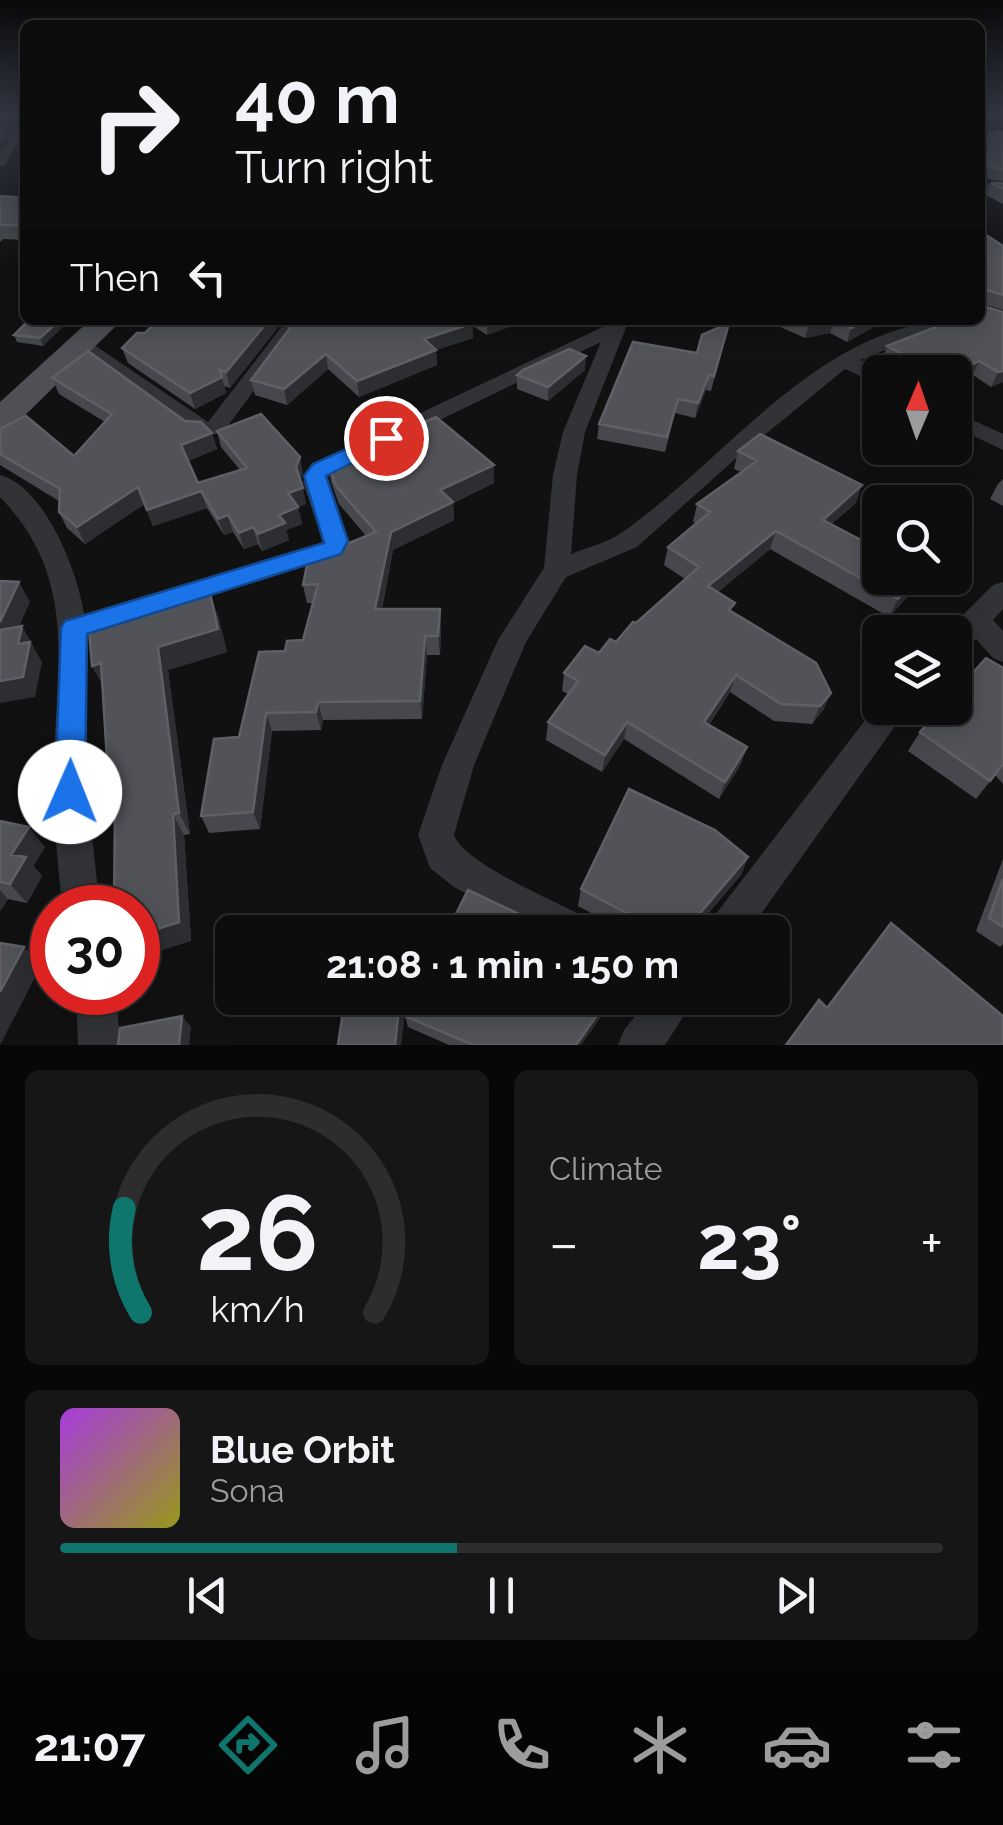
<!DOCTYPE html>
<html lang="en">
<head>
<meta charset="utf-8">
<style>
  :root { --surface:#0d0d0e; --page:#161617; --text:#f1f3f6; --muted:#9a9c9e; --line:#2d2d2e; --accent:#0f766e }
  body { margin:0; font-family:Raleway,sans-serif; background:var(--page); color:var(--text); height:100vh; display:flex; flex-direction:column; font-size:38px; white-space:nowrap }
  * { box-sizing:border-box; margin:0 }
  p { font-size:32px; color:var(--muted) }
  .icon { flex:none; width:55px; height:55px; fill:none; stroke:currentColor; stroke-width:2; stroke-linecap:round; stroke-linejoin:round }
  .map { position:relative; height:1045px; overflow:hidden }
  .side { display:flex; flex-direction:column; gap:25px; padding:25px; background:#070708; flex:1 }
  .side>* { flex:none }
  .banner { position:absolute; left:20px; top:20px; width:965px; height:305px; border-radius:15px; box-shadow:0 5px 25px #0003,0 0 0 2px var(--line); background:#0d0d0e; color:var(--text); overflow:hidden }
  .needle { width:65px; rotate:2deg }
  .buttons { position:absolute; left:862px; top:355px; display:grid; gap:20px }
  .buttons a { display:grid; place-items:center; width:110px; height:110px; border-radius:15px; background:var(--surface); box-shadow:0 5px 25px #0003,0 0 0 2px var(--line); font-size:50px }
  .speed { position:absolute; left:30px; top:885px; display:flex; gap:20px; font-size:50px; font-weight:700; text-align:center }
  .speed>* { display:grid; place-content:center; width:130px; height:130px; border-radius:50%; background:var(--surface); box-shadow:0 5px 25px #0003,0 0 0 2px var(--line); line-height:1 }
  .speed .limit { border:15px solid #d22; background:#fff; color:#111 }
  .pin { position:absolute; display:grid; place-items:center; width:85px; height:85px; color:#fff; margin:-42px; border:5px solid #fff; border-radius:50%; box-shadow:0 2px 10px #0007 }
  .me { position:absolute; width:110px; margin:-55px; rotate:1deg; stroke-linejoin:round; filter:drop-shadow(0 0 8px #0008) }
  .turn { display:flex; align-items:center; gap:35px; height:210px; padding:0 50px; font-size:45px }
  .turn .icon { width:130px; height:130px; stroke-width:2.5 }
  .turn b { display:block; font-size:70px; line-height:85px }
  .then { display:flex; align-items:center; height:95px; padding:0 50px; background:#0003; gap:20px; font-size:38px }
  .big { font-size:75px; font-weight:700; line-height:1.1 }
  .side .tile { flex:1; display:flex; flex-direction:column; justify-content:center; gap:15px; min-width:0; padding:0 35px; border-radius:15px; background:var(--page) }
  .side .dial { align-items:center; gap:0 }
  .dial svg { height:260px; overflow:visible; fill:none; stroke:var(--line); stroke-width:7; stroke-linecap:round; text-anchor:middle }
  .dial text { fill:var(--text); stroke:none }
  .song { display:flex; align-items:center; gap:30px }
  .cover { width:120px; height:120px; border-radius:15px; background:linear-gradient(135deg,hsl(280 70% 55%),hsl(60 70% 35%)) }
  .played { height:10px; border-radius:5px; background:linear-gradient(90deg,var(--accent) 45%,var(--line) 45%) }
  .keys { display:flex; justify-content:space-around; direction:ltr }
  .heat { display:flex; justify-content:space-between; align-items:center; font-size:55px; direction:ltr }
  .side .tiles { flex:1; display:grid; gap:25px; grid-template-columns:1fr 1fr }
  .tile:last-child { grid-column:span 2 }
  .trip { position:absolute; left:215px; top:915px; width:575px; height:100px; border-radius:15px; background:var(--surface); box-shadow:0 5px 25px #0003,0 0 0 2px var(--line); font-weight:700; line-height:100px; text-align:center }
  .menu { display:flex; height:160px; justify-content:space-around; align-items:center; background:#050506; color:var(--muted) }
  .menu .icon { width:70px; height:70px }
  .menu .active { color:var(--accent) }
  .menu b { font-size:45px; color:var(--text) }
  .map>svg:first-child { display:block }
  .lines { fill:none; stroke-linecap:round; stroke-linejoin:round }
  .minor { fill:#323337; fill-rule:evenodd }
  .primary { fill:#4e5056; fill-rule:evenodd }
  .wall { fill:#47484d }
  .shaded-wall { fill:#2d2e31 }
  .building { fill:#515358; stroke:#5e6066; stroke-width:2.5 }
  .route { fill:#1a73e8; stroke:#114b97; stroke-width:2.5 }
</style>
</head>
<body>
<div class="map">
<svg width="1003" height="1045" viewBox="0 0 1003 1045">
  <rect width="100%" height="100%" fill="#111112"/>
  <g class="lines">
    <path class="minor" d="M 25,118 L 25,132 L 5,165 L 0,166 L 0,152 Z
      M 980,183 L 1003,184 L 1003,192 L 980,191 Z
      M 287,320 L 306,320 L 222,434 L 192,434 L 70,344 L 80,338 L 87,340 L 208,422 Z
      M 611,320 L 629,320 L 585,432 L 577,475 L 571,554 C 587,547 607,543 621,533 C 726,461 822,320 960,320 L 860,360 L 883,372 L 880,385 L 845,369 L 734,460 L 637,547 L 566,577 L 526,642 L 474,765 L 454,835 C 464,864 560,903 589,919 L 595,932 L 539,932 L 454,887 L 430,868 L 418,835 L 442,765 L 498,640 L 544,568 L 553,475 L 563,432 L 601,342 L 330,473 L 327,482 L 349,541 L 341,554 L 87,635 L 87,792 L 100,908 L 62,908 C 59,867 53,826 53,786 C 54,678 83,582 0,497 L 0,475 C 45,487 78,572 84,614 L 323,542 L 303,482 L 312,464 L 609,324 Z
      M 955,412 L 1003,434 L 1003,450 L 955,427 Z
      M 1003,582 L 1003,609 L 993,620 L 1003,631 L 1003,662 L 993,658 L 976,639 L 965,650 L 955,653 L 955,632 L 946,632 L 993,585 Z
      M 880,701 L 880,708 L 908,708 L 748,932 L 706,932 L 712,919 Z
      M 76,992 L 116,992 L 120,1045 L 78,1045 Z
      M 650,998 L 695,998 L 665,1045 L 618,1045 L 624,1030 Z"/>
    <path class="primary" d="M 90,320 L 122,320 L 12,428 L 0,431 L 0,402 Z"/>
  </g>
  <path class="wall" d="M 1003,133 L 1003,181 L 991,180 L 980,173 L 980,138 Z
    M 991,183 L 1003,183 L 1003,204 L 986,195 Z
    M 0,196 L 25,198 L 25,240 L 3,239 L 0,242 Z
    M 980,231 L 1003,246 L 1003,310 L 983,304 L 1003,382 L 991,387 L 973,375 L 955,385 L 955,372 L 905,372 L 882,360 L 887,346 L 980,320 Z
    M 70,320 L 43,346 L 17,342 L 14,335 Z
    M 158,320 L 284,320 L 230,388 L 224,386 L 226,393 L 195,409 L 128,363 L 122,348 L 145,333 Z
    M 296,320 L 527,320 L 487,335 L 473,326 L 473,338 L 436,350 L 437,365 L 359,397 L 328,369 L 287,405 L 255,395 L 251,380 Z
    M 765,320 L 886,320 L 847,342 L 830,333 L 805,338 Z
    M 729,323 L 711,391 L 706,390 L 695,418 L 675,413 L 665,452 L 597,439 L 599,424 L 697,353 Z
    M 585,370 L 548,401 L 517,389 L 517,375 Z
    M 52,378 L 185,421 L 212,433 L 217,449 L 188,461 L 198,483 L 240,470 L 221,447 L 217,431 L 303,473 L 300,480 L 306,504 L 298,507 L 302,524 L 286,530 L 289,540 L 262,551 L 258,544 L 244,549 L 233,532 L 224,535 L 207,508 L 153,526 L 144,504 L 85,544 L 67,528 L 59,512 L 59,501 L 0,465 L 0,429 L 74,456 L 105,422 L 59,394 Z
    M 361,449 L 494,465 L 494,483 L 453,503 L 454,520 L 393,550 L 382,609 L 440,609 L 441,628 L 440,655 L 427,655 L 422,719 L 323,720 L 321,730 L 272,731 L 260,829 L 209,833 L 201,816 L 239,737 L 285,651 L 303,640 L 313,603 L 307,603 L 303,585 L 366,536 L 339,504 L 331,482 L 328,464 Z
    M 738,451 L 856,503 L 831,524 L 913,591 L 889,617 L 770,549 L 718,592 L 733,613 L 831,693 L 823,710 L 812,724 L 774,721 L 730,692 L 709,725 L 741,764 L 719,799 L 624,739 L 602,772 L 546,740 L 548,722 L 568,694 L 562,691 L 564,673 L 616,642 L 685,579 L 664,565 L 668,547 L 696,523 L 693,522 L 697,504 L 741,472 L 734,469 Z
    M 1003,479 L 1003,506 L 990,499 L 998,484 Z
    M 218,616 L 227,652 L 168,670 L 190,834 L 184,835 L 191,941 L 110,807 L 103,685 L 92,666 Z
    M 1003,668 L 1003,784 L 995,775 L 976,799 L 908,751 L 920,732 Z
    M 0,821 L 45,847 L 33,866 L 42,876 L 27,903 L 8,899 L 0,911 Z
    M 748,857 L 741,875 L 692,932 L 627,932 L 578,906 L 581,889 Z
    M 1003,859 L 1003,944 L 1000,947 L 976,931 Z
    M 565,998 L 614,998 L 581,1045 L 449,1045 L 408,1027 L 405,1016 L 513,1002 L 551,1017 Z"/>
  <path class="shaded-wall" d="M 4,125 L 8,135 L 0,143 L 0,130 Z
    M 60,320 L 70,320 L 43,346 L 40,338 Z
    M 269,320 L 284,320 L 230,388 L 226,372 Z
    M 490,320 L 527,320 L 487,335 L 487,321 Z
    M 834,320 L 830,333 L 805,338 L 809,324 Z
    M 866,320 L 886,320 L 847,342 L 851,328 Z
    M 473,323 L 473,338 L 436,350 L 437,365 L 359,397 L 357,381 L 424,339 Z
    M 326,354 L 328,369 L 287,405 L 284,389 Z
    M 586,356 L 585,370 L 548,401 L 548,387 Z
    M 979,361 L 973,375 L 955,385 L 955,374 Z
    M 1003,371 L 1003,382 L 991,387 L 998,372 Z
    M 709,375 L 706,390 L 695,418 L 698,403 Z
    M 222,377 L 226,393 L 195,409 L 190,393 Z
    M 212,433 L 217,449 L 186,462 L 181,445 Z
    M 300,457 L 303,473 L 299,483 L 296,467 Z
    M 494,465 L 494,483 L 453,503 L 454,520 L 393,550 L 378,628 L 375,609 L 391,532 L 440,490 Z
    M 862,485 L 856,503 L 816,538 L 823,520 Z
    M 138,487 L 145,504 L 85,544 L 77,527 Z
    M 303,488 L 306,504 L 298,507 L 302,524 L 286,530 L 289,540 L 262,551 L 258,534 L 279,515 L 288,493 Z
    M 201,491 L 207,508 L 153,526 L 147,510 Z
    M 228,515 L 233,532 L 224,535 L 218,519 Z
    M 253,527 L 258,544 L 244,549 L 239,533 Z
    M 776,531 L 770,549 L 703,604 L 708,586 Z
    M 917,578 L 919,578 L 913,591 L 889,617 L 898,599 Z
    M 19,582 L 30,602 L 9,650 L 0,636 L 0,622 Z
    M 210,593 L 218,616 L 227,652 L 168,670 L 190,834 L 179,813 L 158,647 Z
    M 440,609 L 441,628 L 440,655 L 438,636 Z
    M 22,626 L 42,662 L 35,697 L 0,703 L 0,681 L 18,644 Z
    M 425,636 L 427,655 L 422,719 L 420,701 Z
    M 101,663 L 105,689 L 92,666 Z
    M 736,675 L 730,692 L 699,739 L 704,722 Z
    M 831,693 L 823,710 L 812,724 L 820,706 Z
    M 318,702 L 323,720 L 321,730 L 316,712 Z
    M 266,713 L 272,731 L 260,829 L 253,812 Z
    M 627,722 L 624,739 L 602,772 L 605,755 Z
    M 747,747 L 741,764 L 719,799 L 725,782 Z
    M 173,814 L 184,835 L 191,941 L 138,958 L 138,935 Z
    M 29,827 L 45,847 L 33,866 L 42,876 L 27,903 L 10,884 L 11,855 Z
    M 748,857 L 741,875 L 692,932 L 684,932 Z
    M 0,890 L 8,899 L 0,911 Z
    M 24,947 L 42,964 L 0,1045 L 0,992 Z
    M 400,998 L 407,998 L 401,1045 L 395,1045 Z
    M 609,998 L 614,998 L 581,1045 L 576,1045 Z
    M 182,1016 L 191,1027 L 189,1045 L 179,1045 Z"/>
  <path class="building" d="M 997,131 L 1003,133 L 1003,169 L 995,168 L 980,158 L 980,138 Z
    M 991,183 L 1003,183 L 1003,189 Z
    M 0,196 L 25,198 L 25,225 L 0,225 Z
    M 980,231 L 1003,246 L 1003,295 L 984,289 L 983,306 L 1003,312 L 1003,371 L 998,372 L 979,361 L 955,374 L 938,372 L 887,346 L 954,320 L 980,320 Z
    M 29,320 L 60,320 L 40,338 L 14,335 Z
    M 158,320 L 269,320 L 226,372 L 220,370 L 222,377 L 190,393 L 122,348 L 137,333 L 145,333 Z
    M 296,320 L 469,320 L 473,323 L 424,339 L 436,350 L 357,381 L 326,354 L 284,389 L 251,380 Z
    M 800,320 L 831,320 L 809,324 Z
    M 836,320 L 866,320 L 851,328 Z
    M 729,323 L 714,376 L 709,375 L 698,403 L 678,399 L 667,437 L 599,424 L 633,342 L 697,353 L 702,335 Z
    M 569,349 L 586,356 L 548,387 L 517,375 L 523,370 Z
    M 88,351 L 185,421 L 201,422 L 212,433 L 181,445 L 198,483 L 247,468 L 217,431 L 261,414 L 300,457 L 296,467 L 303,488 L 288,493 L 298,507 L 279,515 L 285,523 L 258,534 L 253,527 L 239,533 L 228,515 L 218,519 L 201,491 L 147,510 L 138,487 L 77,527 L 59,512 L 60,489 L 0,454 L 0,429 L 26,416 L 74,456 L 112,414 L 52,378 Z
    M 436,417 L 494,465 L 440,490 L 453,502 L 391,532 L 375,609 L 440,609 L 438,636 L 425,636 L 420,701 L 318,702 L 316,712 L 266,713 L 253,812 L 201,816 L 214,739 L 239,737 L 259,652 L 285,651 L 287,641 L 303,640 L 318,584 L 303,585 L 308,560 L 376,532 L 336,486 L 328,464 L 330,458 L 357,445 L 361,449 Z
    M 760,434 L 862,485 L 823,520 L 880,550 L 880,578 L 917,578 L 898,599 L 776,531 L 708,586 L 735,603 L 729,610 L 816,663 L 831,693 L 820,706 L 781,704 L 736,675 L 704,722 L 747,747 L 725,782 L 627,722 L 605,755 L 548,722 L 578,681 L 564,673 L 585,646 L 599,653 L 610,639 L 616,642 L 633,622 L 636,623 L 699,567 L 668,547 L 710,512 L 697,504 L 757,461 L 738,451 Z
    M 0,581 L 19,582 L 0,622 Z
    M 210,593 L 218,629 L 158,647 L 179,813 L 173,814 L 179,922 L 138,935 L 138,908 L 114,908 L 115,805 L 110,807 L 101,663 L 92,666 L 89,628 Z
    M 22,626 L 18,644 L 30,642 L 23,677 L 0,681 L 0,630 Z
    M 986,658 L 1003,668 L 1003,764 L 990,781 L 920,732 L 942,708 L 955,708 L 955,693 Z
    M 629,789 L 715,830 L 748,857 L 684,932 L 657,932 L 649,925 L 581,889 Z
    M 0,821 L 29,827 L 11,855 L 26,857 L 10,884 L 0,882 Z
    M 1003,879 L 1003,927 L 989,918 Z
    M 468,890 L 557,932 L 447,932 Z
    M 358,921 L 409,923 L 408,932 L 356,932 Z
    M 891,923 L 1003,1016 L 1003,1045 L 786,1045 L 819,1000 L 827,1008 Z
    M 0,943 L 24,947 L 0,992 Z
    M 345,998 L 400,998 L 395,1045 L 338,1045 Z
    M 414,998 L 511,998 L 509,1000 L 551,1017 L 565,998 L 609,998 L 576,1045 L 473,1045 L 405,1016 Z
    M 182,1016 L 179,1045 L 118,1045 L 120,1028 Z"/>
  <linearGradient id="sky" x2="0" y2="1"><stop stop-color="#09090a"/><stop offset="0.44" stop-color="#323844"/><stop offset="1" stop-color="#323844" stop-opacity="0"/></linearGradient>
  <rect width="1003" height="263" fill="url(#sky)"/>
  <path class="route" d="M 386,431 L 396,438 L 393,442 L 326,476 L 348,541 L 341,554 L 87,634 L 85,792 L 81,802 L 70,806 L 59,802 L 55,792 L 61,628 L 65,621 L 324,543 L 304,476 L 313,464 Z"/>
</svg>
<div class="buttons">
<a><svg class="needle" viewBox="-14 -14 28 28"><path d="M0-13l5 13h-10z" fill="#e53935"/><path d="M0 13l5-13h-10z" fill="#9a9c9e"/></svg></a>
<a><svg class="icon" aria-label="search" viewBox="0 0 24 24"><circle cx="10" cy="10" r="6"/><path d="M15 15l6 6"/></svg></a>
<a><svg class="icon" aria-label="layers" viewBox="0 0 24 24"><path d="M12 4l9 5-9 5-9-5zM3 14l9 5 9-5"/></svg></a>
</div>
<div class="speed"><div class="limit">30</div></div>
<div class="pin" style="left:386px;top:438px;background:#d93025"><svg class="icon" aria-label="arrive" viewBox="0 0 24 24"><path d="M6 21V4h12l-3 4 3 4H6"/></svg></div>
<svg class="me" style="left:70px;top:792px" viewBox="-20 -20 40 40"><circle r="19" fill="#fff"/><path d="M0-13L10 11 0 6-10 11z" fill="#1a73e8"/></svg>
<div class="trip">21:08 · 1 min · 150 m</div>
<div class="banner">
<div class="turn"><svg class="icon" aria-label="right" viewBox="0 0 24 24"><path d="M7 20v-9h11M14 6l5 5-5 5"/></svg><div><b>40 m</b>Turn right</div></div>
<div class="then">Then<svg class="icon" aria-label="left" viewBox="0 0 24 24"><path d="M17 20v-9H6M10 6l-5 5 5 5"/></svg></div>
</div>
</div>
<section class="side">
<div class="tiles">
<div class="tile dial"><svg viewBox="0 0 100 80">
<path d="M14 69A42 42 0 1 1 86 69"/>
<path d="M14 69A42 42 0 0 1 9 37" stroke="#0f766e"/>
<text x="50" y="56" font-size="32" font-weight="700">26</text>
<text x="50" y="72" font-size="11">km/h</text>
</svg></div>
<div class="tile"><p>Climate</p>
<div class="heat"><a>−</a><b class="big">23°</b><a>+</a></div>
</div>
<div class="tile">
<div class="song"><i class="cover"></i><div><b>Blue Orbit</b><p>Sona</p></div></div>
<div class="played"></div>
<div class="keys"><svg class="icon" aria-label="previous" viewBox="0 0 24 24"><path d="M18 5L8 12l10 7zM5 5v14"/></svg><svg class="icon" aria-label="pause" viewBox="0 0 24 24"><path d="M8 5v14M16 5v14"/></svg><svg class="icon" aria-label="next" viewBox="0 0 24 24"><path d="M6 5l10 7-10 7zM19 5v14"/></svg></div>
</div>
</div>
</section>
<nav class="menu">
<b>21:07</b>
<svg class="icon active" aria-label="directions" viewBox="0 0 24 24"><path d="M12 3l9 9-9 9-9-9zM9 14v-3h6M13 9l2 2-2 2"/></svg>
<svg class="icon" aria-label="music" viewBox="0 0 24 24"><path d="M9 18V5l10-2v13"/><circle cx="6" cy="18" r="3"/><circle cx="16" cy="16" r="3"/></svg>
<svg class="icon" aria-label="phone" viewBox="0 0 24 24"><path d="M5 4h4l2 5-3 2q2 4 5 5l2-3 5 2v4C11 20 4 13 5 4z"/></svg>
<svg class="icon" aria-label="climate" viewBox="0 0 24 24"><path d="M12 3v18M4 7l16 10M4 17L20 7"/></svg>
<svg class="icon" aria-label="car" viewBox="0 0 24 24"><path d="M5 17H2v-5l4-1 3-4h7l3 4 3 1v5h-3M9 17h6M6 11h13"/><circle cx="7" cy="17" r="2"/><circle cx="17" cy="17" r="2"/></svg>
<svg class="icon" aria-label="filters" viewBox="0 0 24 24"><path d="M4 7h16M4 17h16"/><circle cx="9" cy="7" r="2"/><circle cx="15" cy="17" r="2"/></svg>
</nav>
</body>
</html>
